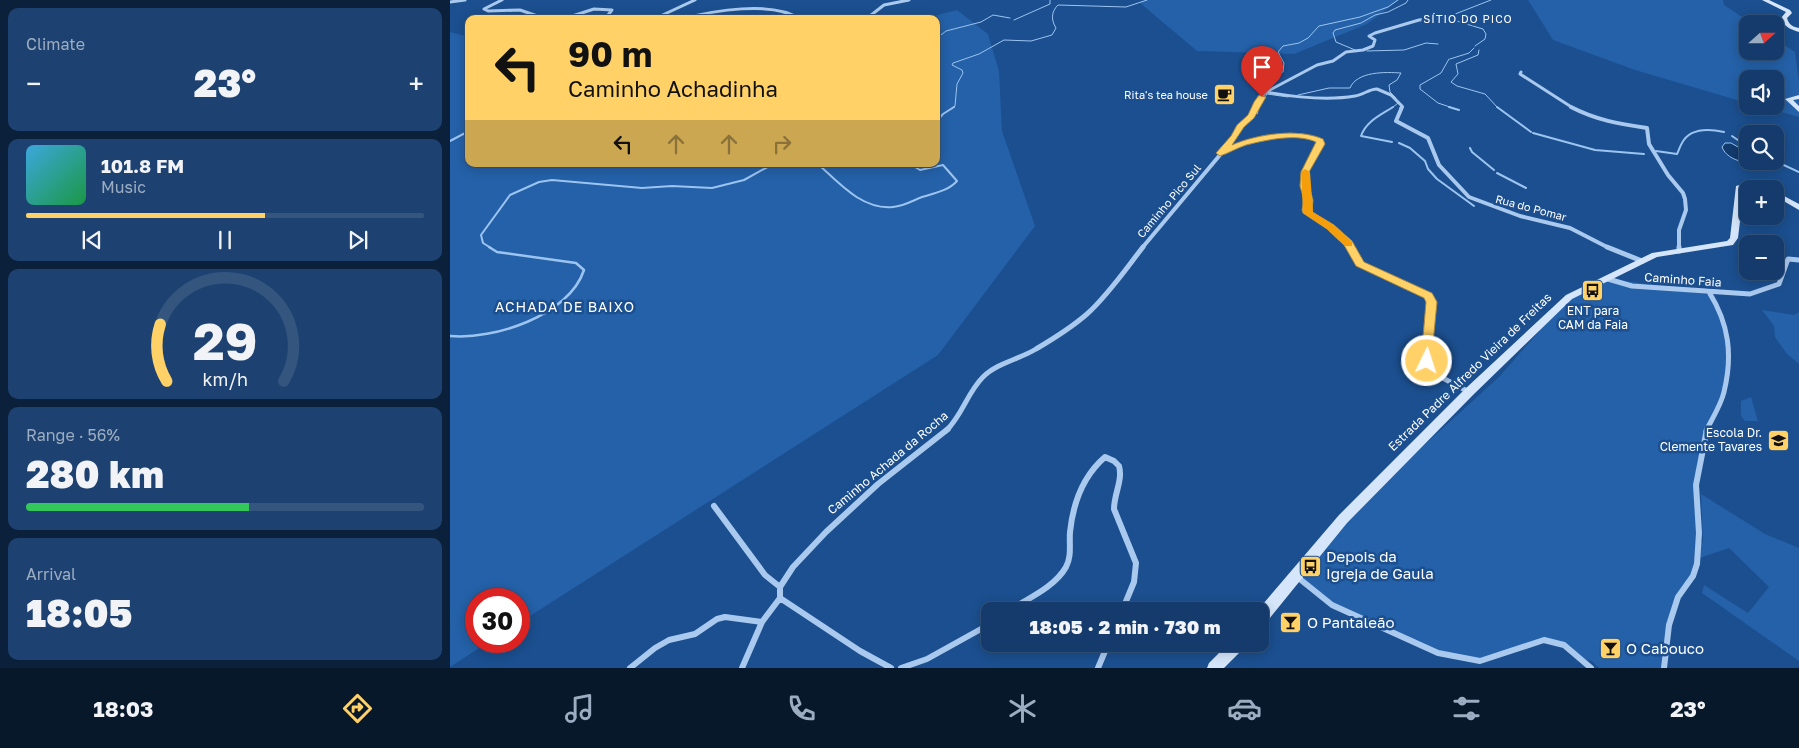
<!DOCTYPE html>
<html lang="en">
<head>
<meta charset="utf-8">
<style>
  :root { --surface:#143b6b; --page:#1d4271; --text:#f1f3f6; --muted:#9dadc1; --line:#33557e; --accent:#ffd166 }
  body { margin:0; font-family:"Golos Text",sans-serif; background:var(--page); color:var(--text); height:100vh; display:flex; flex-direction:column; font-size:19px; white-space:nowrap }
  * { box-sizing:border-box; margin:0 }
  p { font-size:16px; color:var(--muted) }
  .icon { flex:none; width:28px; height:28px; fill:none; stroke:currentColor; stroke-width:2; stroke-linecap:round; stroke-linejoin:round }
  .map { position:relative; flex:1; overflow:hidden }
  .sheet { display:flex; flex-direction:column; gap:8px; padding:8px; background:#0b203b; width:450px }
  .sheet>* { flex:none }
  .hud { position:absolute; left:15px; top:15px; width:475px; height:152px; border-radius:10px; box-shadow:0 2px 12px #0003,0 0 0 1px var(--line); background:#ffd166; color:#111; overflow:hidden }
  .needle { width:32px; rotate:69deg }
  .fabs { position:absolute; left:1289px; top:15px; display:grid; gap:10px }
  .fabs a { display:grid; place-items:center; width:45px; height:45px; border-radius:10px; background:var(--surface); box-shadow:0 2px 12px #0003,0 0 0 1px var(--line); font-size:25px }
  .speed { position:absolute; left:15px; top:588px; display:flex; gap:10px; font-size:25px; font-weight:700; text-align:center }
  .speed>* { display:grid; place-content:center; width:65px; height:65px; border-radius:50%; background:var(--surface); box-shadow:0 2px 12px #0003,0 0 0 1px var(--line); line-height:1 }
  .speed .limit { border:8px solid #d22; background:#fff; color:#111 }
  .pin { position:absolute; display:grid; place-items:center; width:42px; height:42px; color:#fff; margin:-51px -21px; border-radius:50% 50% 50% 0; rotate:-45deg; box-shadow:0 0 5px #0007 }
  .pin .icon { rotate:45deg }
  .me { position:absolute; width:55px; margin:-28px; rotate:4deg; stroke-linejoin:round; filter:drop-shadow(0 0 4px #0008) }
  .turn { display:flex; align-items:center; gap:18px; height:105px; padding:0 20px; font-size:22px }
  .turn .icon { width:65px; height:65px; stroke-width:2.5 }
  .turn b { display:block; font-size:35px; line-height:42px }
  .lanes { display:flex; align-items:center; height:48px; padding:0 20px; background:#0003; justify-content:center; gap:25px; direction:ltr }
  .lanes .off { opacity:.35 }
  .big { font-size:38px; font-weight:800; line-height:1.1 }
  .sheet .widget { flex:1; display:flex; flex-direction:column; justify-content:center; gap:8px; min-width:0; padding:0 18px; border-radius:10px; background:var(--page) }
  .sheet .dial { align-items:center; gap:0 }
  .dial svg { height:130px; overflow:visible; fill:none; stroke:var(--line); stroke-width:7; stroke-linecap:round; text-anchor:middle }
  .dial text { fill:var(--text); stroke:none }
  .song { display:flex; align-items:center; gap:15px }
  .cover { width:60px; height:60px; border-radius:8px; background:linear-gradient(135deg,hsl(200 70% 55%),hsl(140 70% 35%)) }
  .played { height:5px; border-radius:2px; background:linear-gradient(90deg,var(--accent) 60%,var(--line) 60%) }
  .keys { display:flex; justify-content:space-around; direction:ltr }
  .heat { display:flex; justify-content:space-between; align-items:center; font-size:28px; direction:ltr }
  .charge { height:8px; border-radius:4px; background:linear-gradient(90deg,#34c759 56%,var(--line) 0) }
  .trip { position:absolute; left:531px; top:602px; width:288px; height:50px; border-radius:10px; background:var(--surface); box-shadow:0 2px 12px #0003,0 0 0 1px var(--line); font-weight:800; line-height:50px; text-align:center }
  .tabs { display:flex; height:80px; justify-content:space-around; align-items:center; background:#08182b; color:var(--muted) }
  .tabs .icon { width:35px; height:35px }
  .tabs .active { color:var(--accent) }
  .tabs b { font-size:22px; color:var(--text) }
  main { display:flex; flex:1; min-height:0 }
  .map>svg:first-child { display:block }
  .green { fill:#2461a8 }
  .water { fill:#123a6d; stroke:#9cc4f0 }
  .lines { fill:none; stroke-linecap:round; stroke-linejoin:round }
  .stream-far2 { stroke:#9cc4f0; stroke-width:1 }
  .stream-far1 { stroke:#9cc4f0; stroke-width:2 }
  .stream { stroke:#9cc4f0; stroke-width:2.5 }
  .street-far3 { stroke:#a9c9ee; stroke-width:3 }
  .street-far2 { stroke:#a9c9ee; stroke-width:4 }
  .street-far1 { stroke:#a9c9ee; stroke-width:5 }
  .street { stroke:#a9c9ee; stroke-width:6 }
  .secondary { fill:#d6e6fa; fill-rule:evenodd }
  .route { fill:#ffd166; stroke:#a68842 }
  .slow { fill:#f59e0b }
  .labels { text-anchor:middle; stroke-width:5; stroke-linejoin:round; paint-order:stroke }
  .far-neighbourhood-label { font-size:11px; letter-spacing:1px; fill:#fff; stroke:#1b4f8f }
  .far-poi-label { font-size:11px; fill:#fff; stroke:#1b4f8f; text-anchor:end }
  .far-street-label { font-size:11px; fill:#fff; stroke:#1b4f8f }
  .street-label { font-size:12px; fill:#fff; stroke:#1b4f8f }
  .poi-label { font-size:12px; fill:#fff; stroke:#1b4f8f }
  .neighbourhood-label { font-size:14px; letter-spacing:1px; fill:#fff; stroke:#1b4f8f }
  .near-poi-label { font-size:15px; fill:#fff; stroke:#1b4f8f; text-anchor:start }
</style>
</head>
<body>
<main>
<section class="sheet">
<div class="widget"><p>Climate</p>
<div class="heat"><a>−</a><b class="big">23°</b><a>+</a></div>
</div>
<div class="widget">
<div class="song"><i class="cover"></i><div><b>101.8 FM</b><p>Music</p></div></div>
<div class="played"></div>
<div class="keys"><svg class="icon" aria-label="previous" viewBox="0 0 24 24"><path d="M18 5L8 12l10 7zM5 5v14"/></svg><svg class="icon" aria-label="pause" viewBox="0 0 24 24"><path d="M8 5v14M16 5v14"/></svg><svg class="icon" aria-label="next" viewBox="0 0 24 24"><path d="M6 5l10 7-10 7zM19 5v14"/></svg></div>
</div>
<div class="widget dial"><svg viewBox="0 0 100 80">
<path d="M14 69A42 42 0 1 1 86 69"/>
<path d="M14 69A42 42 0 0 1 10 34" stroke="#ffd166"/>
<text x="50" y="56" font-size="32" font-weight="700">29</text>
<text x="50" y="72" font-size="11">km/h</text>
</svg></div>
<div class="widget"><p>Range · 56%</p><b class="big">280 km</b><div class="charge"></div></div>
<div class="widget"><p>Arrival</p><b class="big">18:05</b></div>
</section>
<div class="map">
<svg width="1349" height="668" viewBox="0 0 1349 668">
  <rect width="100%" height="100%" fill="#1b4f8f"/>
  <path class="green" d="M 695,0 L 949,0 L 917,24 L 844,54 L 747,51 L 690,3 Z
    M 1078,0 L 1273,0 L 1274,5 L 1303,24 L 1298,24 L 1298,51 L 1325,51 L 1325,39 L 1345,52 L 1349,81 L 1349,117 L 1311,106 L 1325,106 L 1325,79 L 1298,79 L 1297,103 L 1185,70 L 1103,40 Z
    M 507,10 L 538,34 L 549,71 L 552,131 L 585,226 L 488,355 L 69,623 L 69,599 L 26,599 L 26,641 L 40,641 L 0,667 L 0,32 L 19,37 L 19,164 L 486,164 L 486,19 L 472,19 Z
    M 1158,279 L 1259,292 L 1269,308 L 1279,346 L 1274,393 L 1256,431 L 1246,485 L 1248,540 L 1253,543 L 1251,494 L 1315,534 L 1349,548 L 1349,661 L 1252,593 L 1254,585 L 1298,613 L 1319,587 L 1279,548 L 1247,559 L 1247,564 L 1228,597 L 1219,625 L 1214,668 L 1149,668 L 1142,661 L 1132,659 L 1123,651 L 1094,640 L 1030,661 L 988,653 L 882,605 L 846,576 L 893,519 L 1050,376 L 1119,297 Z
    M 1312,310 L 1344,315 L 1349,312 L 1349,364 L 1337,354 L 1325,337 L 1324,326 Z
    M 1301,397 L 1308,421 L 1295,421 L 1291,416 L 1291,401 Z"/>
  <path class="water" d="M 1275,143 L 1281,143 L 1297,152 L 1298,161 L 1313,161 L 1316,164 C 1303,164 1278,163 1272,147 Z"/>
  <g class="lines">
    <path class="stream-far2" d="M 1002,18 L 1000,16 L 1041,0
      M 564,20 L 600,4 L 600,0
      M 1003,20 L 1033,29 L 1036,34 L 1035,39 L 1025,46
      M 486,39 L 496,31 L 531,22 L 543,15 L 560,18
      M 905,50 L 886,42 L 883,33 L 885,30 L 911,23 L 925,15 L 938,12 L 956,3 L 958,0
      M 1029,50 L 1028,55 L 1006,64 L 1008,74 L 1001,82 L 1007,86 L 1035,94 L 1048,108
      M 917,51 L 954,50 L 976,43 L 988,44
      M 999,59 L 991,73 L 970,85 L 970,89 L 988,103 L 1003,108
      M 1000,59 L 1019,53 L 1024,48
      M 812,78 L 833,72 L 834,63 L 828,52 L 833,46 L 849,43 L 858,38 L 869,26 L 910,17 L 938,7 L 948,0
      M 812,85 L 814,88
      M 817,94 L 838,97
      M 848,95 L 879,88 L 900,88 C 907,71 936,72 951,73 L 947,80 L 939,85 L 940,92 L 946,98
      M 502,108 L 505,106 L 507,84 L 513,73 L 512,70 L 502,65 L 503,63 L 529,54 L 554,40 L 581,41 L 602,35 L 606,28 C 601,20 601,12 608,5 L 676,7 L 697,0
      M 808,108 L 817,94
      M 942,108 L 948,103"/>
    <path class="stream-far1" d="M 999,107 L 1009,110
      M 1047,107 L 1081,132
      M 807,113 L 808,107
      M 486,122 L 493,114 L 504,107
      M 1083,133 L 1145,150 L 1194,154
      M 1282,136 L 1298,147
      M 0,141 L 19,131
      M 942,142 L 911,136 C 916,121 931,115 943,107
      M 949,143 L 960,148 L 975,161 L 978,169 L 987,179 L 1024,206
      M 1020,148 L 1022,152 L 1044,170
      M 1206,151 L 1227,154 C 1229,150 1230,146 1232,143 C 1240,128 1260,129 1274,132
      M 1325,161 L 1349,172
      M 368,164 C 389,183 412,210 443,207 C 454,206 462,201 472,197 C 485,193 498,191 507,181 L 493,165 L 470,170 L 460,164
      M 1047,173 L 1076,188
      M 41,248 L 33,243 L 31,235 L 60,195 L 89,182 L 102,180 L 192,188 L 222,186 L 262,188 L 294,180 L 323,164"/>
    <path class="stream" d="M 0,336 C 43,340 119,316 134,270 L 126,263 L 47,252 L 39,247"/>
    <path class="street-far3" d="M 52,0 L 34,9 L 38,11 L 70,10 L 96,19
      M 0,2 L 15,0
      M 113,19 L 144,9 L 162,10 L 158,15 L 170,19
      M 204,19 L 245,0
      M 223,19 L 234,16
      M 231,19 C 262,11 322,0 350,19
      M 416,19 L 434,5 L 459,0
      M 1071,72 L 1070,74 L 1123,108
      M 816,92 C 844,97 876,101 905,96 C 913,95 919,89 927,89 L 941,95 L 952,106 L 951,108
      M 804,108 L 807,101 L 816,92 L 867,65 L 883,61 L 896,52 L 913,50 L 923,46 L 925,40 L 919,36 L 925,33 L 969,20 L 996,17"/>
    <path class="street-far2" d="M 952,107 L 946,121 L 978,138 L 989,165 L 1019,197 L 1070,216 L 1120,228 L 1159,248
      M 1121,107 C 1146,120 1169,124 1197,128 L 1199,144 L 1218,175 L 1233,193 L 1235,199 L 1236,210 L 1229,230 L 1229,248
      M 770,153 C 799,141 840,126 870,141 L 871,144 L 860,164 L 856,174 L 858,213 L 881,227 L 901,248
      M 692,248 L 785,137 C 790,125 800,119 805,107"/>
    <path class="street-far1" d="M 900,247 L 910,264 L 978,295 L 981,302 L 977,361 L 989,376 L 1019,392
      M 1157,247 L 1192,261
      M 1229,247 L 1229,251
      M 1158,279 L 1182,286 L 1300,294 L 1329,284 L 1338,259 L 1349,260
      M 496,431 C 513,414 517,393 533,377 C 547,363 570,359 586,349 C 603,339 622,327 637,314 C 658,295 675,270 693,247
      M 1256,431 C 1262,419 1271,405 1274,392 C 1283,355 1279,324 1259,292"/>
    <path class="street" d="M 264,506 L 315,575 L 330,587
      M 846,576 L 882,605 L 988,653 L 1030,661 L 1094,640 L 1114,645 L 1141,668
      M 558,611 C 577,599 605,587 616,567 C 622,556 619,544 620,532 C 623,504 633,476 655,457 L 664,461 L 669,466 C 673,480 664,494 664,509 L 686,563 L 684,582 L 672,611
      M 180,668 L 205,648 L 219,640 L 245,634 L 267,619 L 275,617 L 312,622
      M 292,668 L 312,622 L 330,598
      M 441,668 L 410,651 L 330,598 L 330,587 L 343,567 L 376,532 L 428,484 L 498,429
      M 451,668 L 477,659 L 540,624
      M 648,668 L 658,644
      M 1214,668 L 1219,625 L 1228,597 L 1243,576 L 1247,564 L 1249,533 L 1246,485 L 1257,429"/>
    <path class="secondary" d="M 1312,0 L 1319,0 L 1340,10 L 1342,13 L 1337,18 C 1339,25 1343,27 1349,28 L 1349,32 C 1340,29 1334,27 1331,18 L 1336,12 Z
      M 1349,95 L 1349,99 L 1343,100 L 1349,106 L 1349,112 L 1335,99 Z
      M 1300,182 L 1322,189 C 1312,189 1303,186 1294,188 L 1288,238 L 1283,245 L 1207,257 L 1122,299 L 1023,395 L 897,523 L 815,624 L 810,626 L 810,611 L 807,611 L 889,515 L 1015,389 L 1116,295 L 1202,253 L 1277,241 L 1280,238 L 1286,186 Z
      M 1325,191 L 1349,204 L 1349,210 L 1325,196 Z
      M 778,644 L 795,644 L 793,649 L 774,668 L 757,668 L 759,663 Z"/>
  </g>
  <path class="route" d="M 809,95 L 816,97 L 804,118 L 794,127 L 782,145 C 807,134 848,128 873,139 L 875,144 L 859,172 L 859,186 L 863,200 L 862,212 L 884,225 L 902,241 L 914,262 L 982,293 L 987,302 L 981,364 L 977,365 L 971,361 L 976,302 L 974,298 L 906,266 L 894,245 L 877,229 L 853,213 L 852,210 L 854,200 L 850,186 L 851,172 L 866,142 C 846,133 817,140 796,145 C 787,148 779,153 770,156 L 766,153 L 781,136 L 787,125 L 798,115 L 804,102 Z"/>
  <path class="slow" d="M 855,169 L 860,172 L 863,212 L 884,225 L 902,242 L 902,246 L 895,246 L 877,229 L 853,213 L 851,172 Z"/>
  <defs>
    <symbol id="cafe-square" viewBox="-11 -11 22 22"><rect x="-9" y="-9" width="18" height="18" rx="4" fill="#ffd166" stroke="#1b4f8f"/><path d="M-5.5-4.5H6V0H3Q3 3.5 0 3.5H-2.5Q-5.5 3.5-5.5 0ZM3-3.2v2h1.7v-2ZM-6 4.5H4V6H-6Z" fill="#111"/></symbol>
    <symbol id="bus-square" viewBox="-11 -11 22 22"><rect x="-9" y="-9" width="18" height="18" rx="4" fill="#ffd166" stroke="#1b4f8f"/><path d="M-5-6H5V4H4V6H2V4H-2V6H-4V4H-5ZM-3.5-4V0h7V-4ZM-3.5 1.2v1.5H-2V1.2ZM2 1.2v1.5H3.5V1.2Z" fill="#111"/></symbol>
    <symbol id="school-square" viewBox="-11 -11 22 22"><rect x="-9" y="-9" width="18" height="18" rx="4" fill="#ffd166" stroke="#1b4f8f"/><path d="M0-5L7-2L0 1L-7-2ZM-4 1L0 2.5L4 1V4Q0 6-4 4Z" fill="#111"/></symbol>
    <symbol id="bar-square" viewBox="-11 -11 22 22"><rect x="-9" y="-9" width="18" height="18" rx="4" fill="#ffd166" stroke="#1b4f8f"/><path d="M-6-5H6L.8 .8V4.5H3.5V6h-7V4.5H-.8V.8Z" fill="#111"/></symbol>
  </defs>
  <g fill-rule="evenodd">
    <use href="#cafe-square" x="762" y="82" width="25" height="25"/>
    <use href="#bus-square" x="1130" y="278" width="25" height="25"/>
    <use href="#school-square" x="1316" y="428" width="25" height="25"/>
    <use href="#bus-square" x="848" y="554" width="25" height="25"/>
    <use href="#bar-square" x="828" y="610" width="25" height="25"/>
    <use href="#bar-square" x="1148" y="636" width="25" height="25"/>
  </g>
  <g class="labels">
    <g class="far-neighbourhood-label">
      <text x="1018" y="23">SÍTIO DO PICO</text>
    </g>
    <g class="far-poi-label">
      <text x="758" y="99">Rita's tea house</text>
    </g>
    <g class="far-street-label">
      <text transform="translate(719 201) rotate(-50)" y="4">Caminho Pico Sul</text>
      <text transform="translate(1081 208) rotate(15)" y="4">Rua do Pomar</text>
    </g>
    <g class="street-label">
      <text transform="translate(1233 280) rotate(4)" y="4">Caminho Faia</text>
      <text transform="translate(1020 372) rotate(-44)" y="4">Estrada Padre Alfredo Vieira de Freitas</text>
      <text transform="translate(438 463) rotate(-40)" y="4">Caminho Achada da Rocha</text>
    </g>
    <g class="poi-label">
      <text x="1143" y="315">ENT para<tspan x="1143" dy="14">CAM da Faia</tspan></text>
      <text x="1312" y="437" text-anchor="end">Escola Dr.<tspan x="1312" dy="14">Clemente Tavares</tspan></text>
    </g>
    <g class="neighbourhood-label">
      <text x="115" y="312">ACHADA DE BAIXO</text>
    </g>
    <g class="near-poi-label">
      <text x="876" y="562">Depois da<tspan x="876" dy="17">Igreja de Gaula</tspan></text>
      <text x="857" y="628">O Pantaleão</text>
      <text x="1176" y="654">O Cabouco</text>
    </g>
  </g>
</svg>
<div class="fabs">
<a><svg class="needle" viewBox="-14 -14 28 28"><path d="M0-13l5 13h-10z" fill="#e53935"/><path d="M0 13l5-13h-10z" fill="#9dadc1"/></svg></a>
<a><svg class="icon" aria-label="sound" viewBox="0 0 24 24"><path d="M4 9h4l5-4v14l-5-4H4zM17 9q2 3 0 6"/></svg></a>
<a><svg class="icon" aria-label="search" viewBox="0 0 24 24"><circle cx="10" cy="10" r="6"/><path d="M15 15l6 6"/></svg></a>
<a>+</a>
<a>−</a>
</div>
<div class="speed"><div class="limit">30</div></div>
<div class="pin" style="left:812px;top:97px;background:#d93025"><svg class="icon" aria-label="arrive" viewBox="0 0 24 24"><path d="M6 21V4h12l-3 4 3 4H6"/></svg></div>
<svg class="me" style="left:977px;top:361px" viewBox="-20 -20 40 40"><circle r="17" fill="#ffd166" stroke="#fff" stroke-width="3"/><path d="M0-11L8 9 0 5-8 9z" fill="#fff"/></svg>
<div class="trip">18:05 · 2 min · 730 m</div>
<div class="hud">
<div class="turn"><svg class="icon" aria-label="left" viewBox="0 0 24 24"><path d="M17 20v-9H6M10 6l-5 5 5 5"/></svg><div><b>90 m</b>Caminho Achadinha</div></div>
<div class="lanes"><svg class="icon" aria-label="left" viewBox="0 0 24 24"><path d="M17 20v-9H6M10 6l-5 5 5 5"/></svg><svg class="icon off" aria-label="ahead" viewBox="0 0 24 24"><path d="M12 20V5M6 11l6-6 6 6"/></svg><svg class="icon off" aria-label="ahead" viewBox="0 0 24 24"><path d="M12 20V5M6 11l6-6 6 6"/></svg><svg class="icon off" aria-label="right" viewBox="0 0 24 24"><path d="M7 20v-9h11M14 6l5 5-5 5"/></svg></div>
</div>
</div>
</main>
<nav class="tabs">
<b>18:03</b>
<svg class="icon active" aria-label="directions" viewBox="0 0 24 24"><path d="M12 3l9 9-9 9-9-9zM9 14v-3h6M13 9l2 2-2 2"/></svg>
<svg class="icon" aria-label="music" viewBox="0 0 24 24"><path d="M9 18V5l10-2v13"/><circle cx="6" cy="18" r="3"/><circle cx="16" cy="16" r="3"/></svg>
<svg class="icon" aria-label="phone" viewBox="0 0 24 24"><path d="M5 4h4l2 5-3 2q2 4 5 5l2-3 5 2v4C11 20 4 13 5 4z"/></svg>
<svg class="icon" aria-label="climate" viewBox="0 0 24 24"><path d="M12 3v18M4 7l16 10M4 17L20 7"/></svg>
<svg class="icon" aria-label="car" viewBox="0 0 24 24"><path d="M5 17H2v-5l4-1 3-4h7l3 4 3 1v5h-3M9 17h6M6 11h13"/><circle cx="7" cy="17" r="2"/><circle cx="17" cy="17" r="2"/></svg>
<svg class="icon" aria-label="filters" viewBox="0 0 24 24"><path d="M4 7h16M4 17h16"/><circle cx="9" cy="7" r="2"/><circle cx="15" cy="17" r="2"/></svg>
<b>23°</b>
</nav>
</body>
</html>
